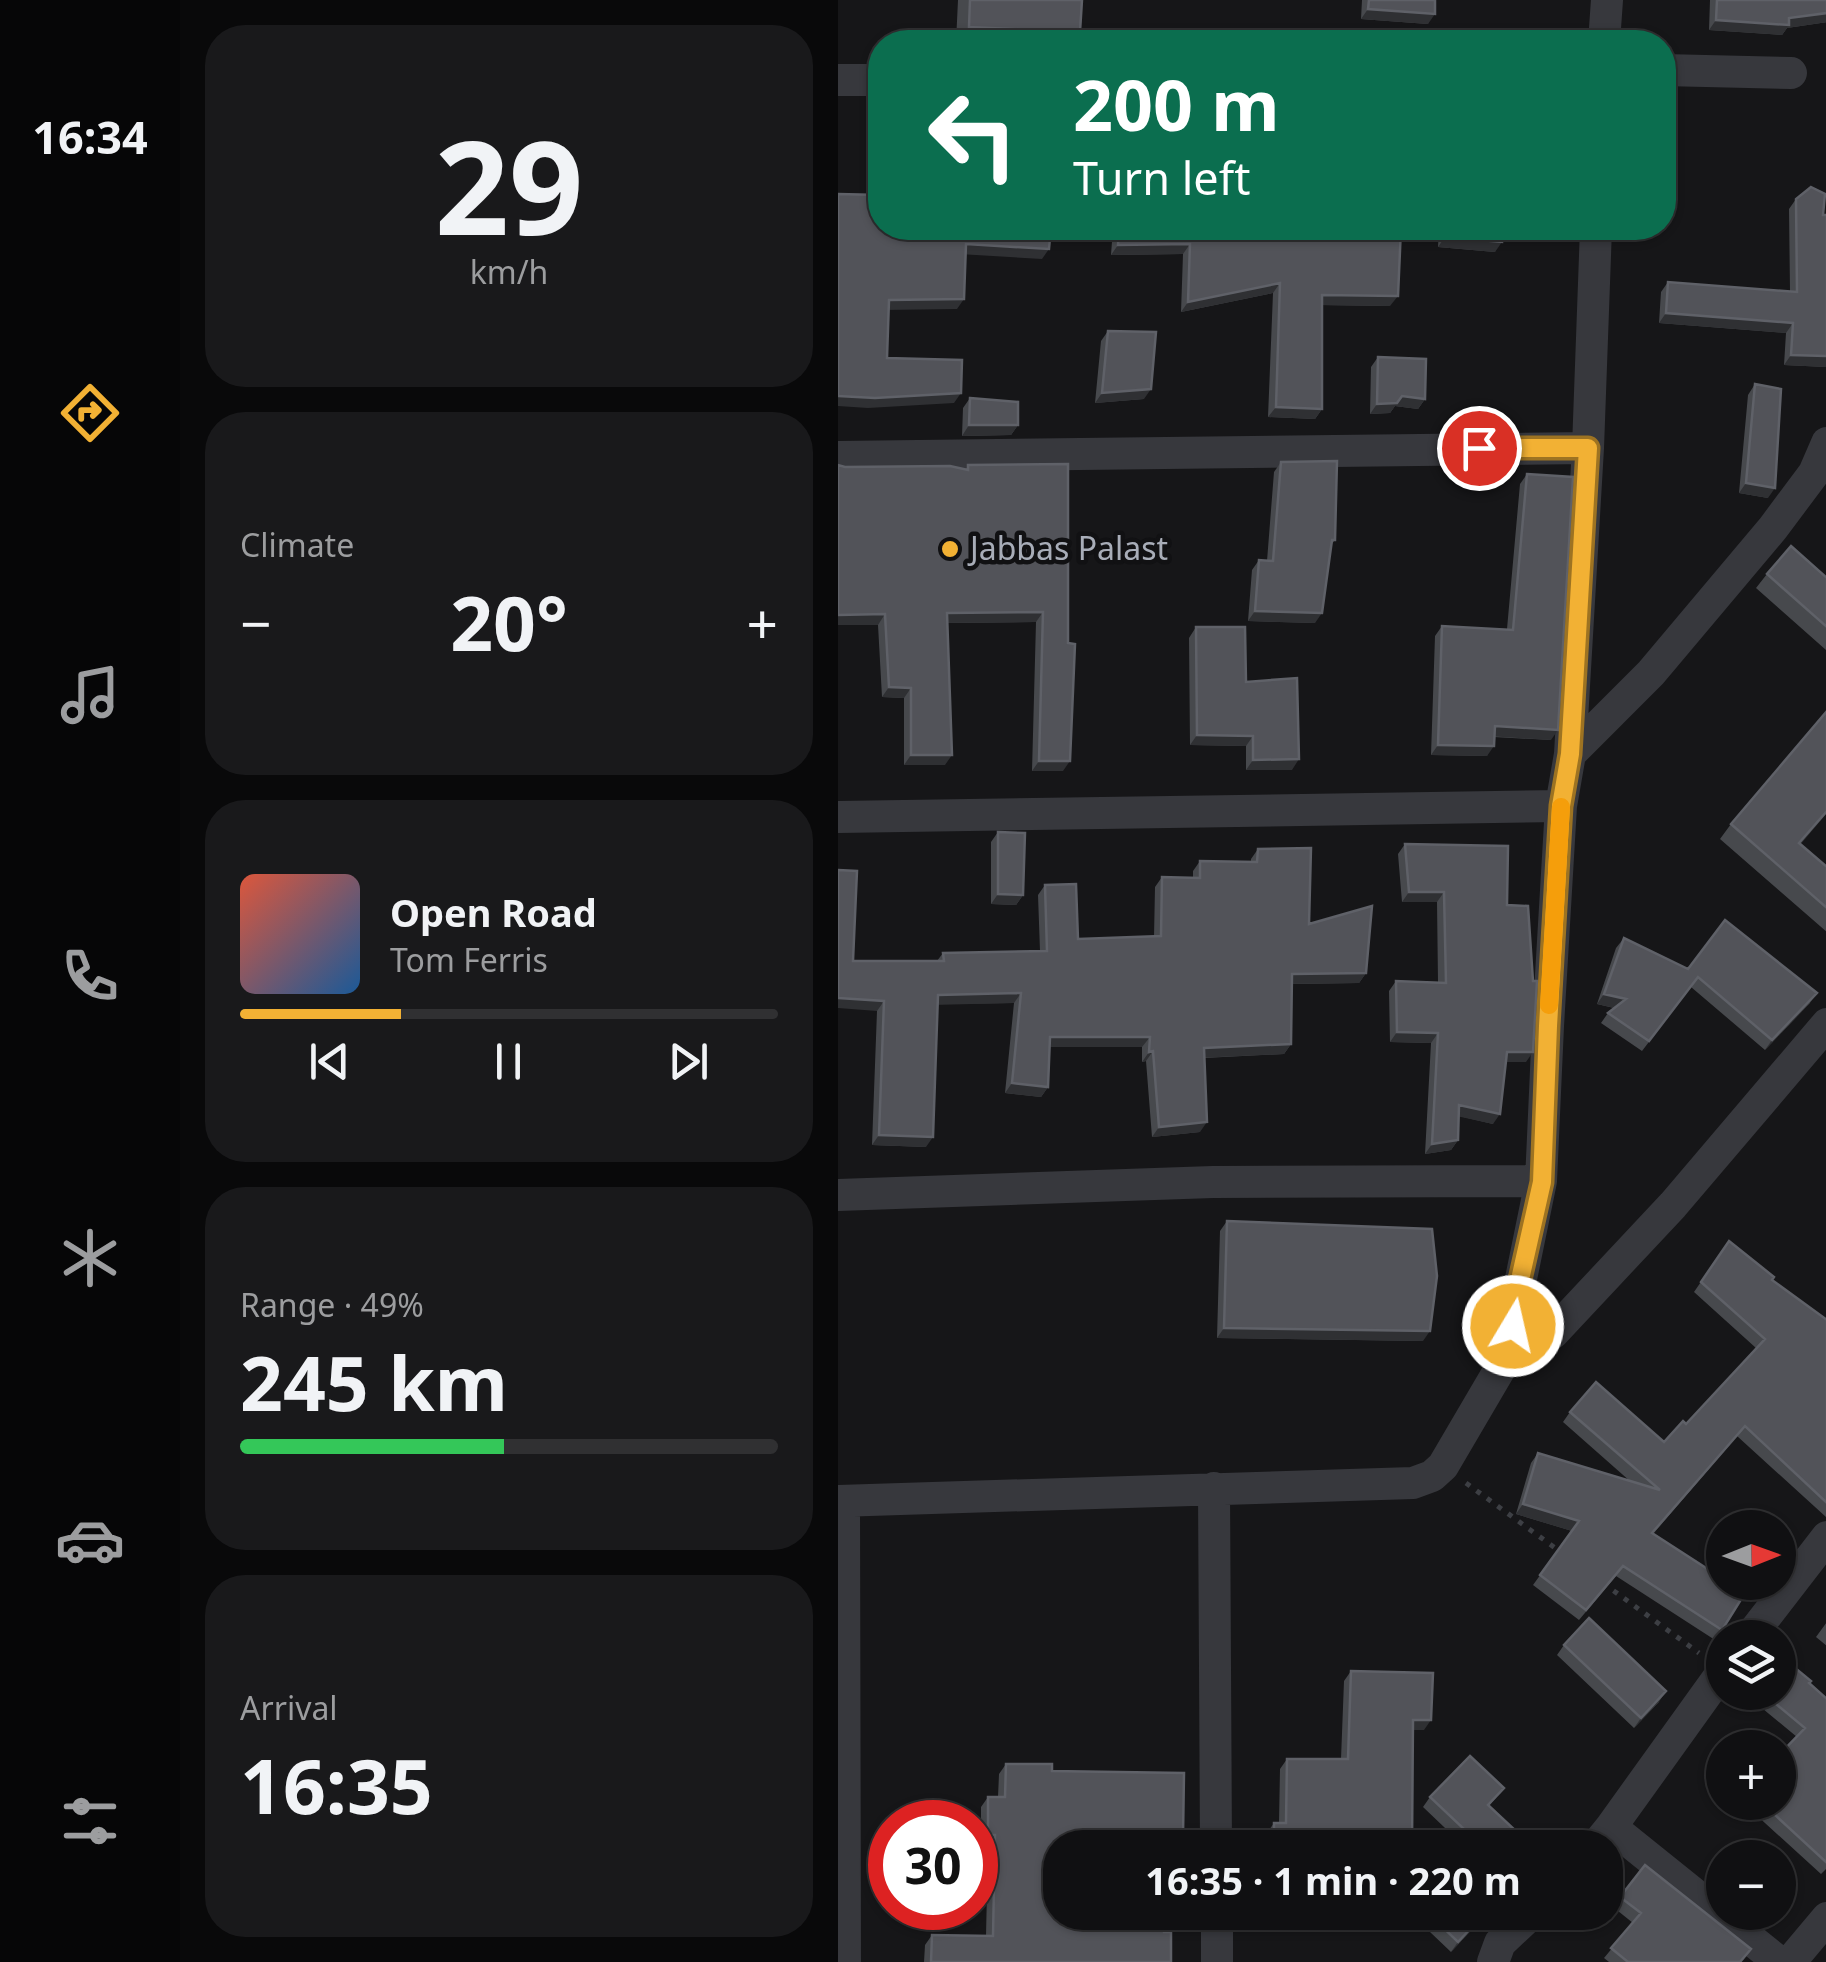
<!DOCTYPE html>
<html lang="en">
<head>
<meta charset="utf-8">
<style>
  :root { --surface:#101012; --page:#19191b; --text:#f1f3f6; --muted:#9c9d9f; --line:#303032; --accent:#f2b134 }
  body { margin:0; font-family:"Noto Sans",sans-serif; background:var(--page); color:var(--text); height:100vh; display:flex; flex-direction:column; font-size:38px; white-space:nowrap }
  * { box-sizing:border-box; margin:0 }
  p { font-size:32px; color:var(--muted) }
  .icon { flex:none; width:55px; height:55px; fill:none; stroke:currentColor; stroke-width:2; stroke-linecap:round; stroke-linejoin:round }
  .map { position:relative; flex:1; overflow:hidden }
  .sheet { display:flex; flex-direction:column; gap:25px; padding:25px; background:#09090a; width:658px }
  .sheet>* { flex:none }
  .top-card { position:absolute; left:30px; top:30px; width:808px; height:210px; border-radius:40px; box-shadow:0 2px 8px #0004,0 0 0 2px var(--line); background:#0b6e4f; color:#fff; overflow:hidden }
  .needle { width:65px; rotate:89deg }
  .buttons { position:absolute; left:868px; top:1510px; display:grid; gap:20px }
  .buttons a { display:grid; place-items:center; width:90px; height:90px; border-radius:50%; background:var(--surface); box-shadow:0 2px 8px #0004,0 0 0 2px var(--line); font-size:50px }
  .speed { position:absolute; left:30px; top:1800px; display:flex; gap:20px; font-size:50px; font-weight:700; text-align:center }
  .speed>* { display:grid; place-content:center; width:130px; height:130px; border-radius:50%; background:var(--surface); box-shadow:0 2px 8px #0004,0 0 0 2px var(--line); line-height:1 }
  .speed .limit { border:15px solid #d22; background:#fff; color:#111 }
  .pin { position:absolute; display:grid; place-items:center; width:85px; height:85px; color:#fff; margin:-42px; border:5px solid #fff; border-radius:50%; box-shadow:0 2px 10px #0007 }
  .me { position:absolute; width:110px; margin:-55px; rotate:9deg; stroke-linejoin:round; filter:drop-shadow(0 0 8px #0008) }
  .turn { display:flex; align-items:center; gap:35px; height:210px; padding:0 40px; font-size:45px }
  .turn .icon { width:130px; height:130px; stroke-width:2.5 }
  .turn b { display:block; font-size:70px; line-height:85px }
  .big { font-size:75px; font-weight:700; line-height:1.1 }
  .sheet .widget { flex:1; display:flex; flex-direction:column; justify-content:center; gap:15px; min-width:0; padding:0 35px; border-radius:40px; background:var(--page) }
  .sheet .dial { align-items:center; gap:0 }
  .dial b { font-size:130px; line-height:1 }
  .song { display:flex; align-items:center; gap:30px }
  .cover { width:120px; height:120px; border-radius:15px; background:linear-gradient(135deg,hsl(10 70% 55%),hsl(210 70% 35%)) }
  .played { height:10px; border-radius:5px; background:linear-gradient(90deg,var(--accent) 30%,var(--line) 30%) }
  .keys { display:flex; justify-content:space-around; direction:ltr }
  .heat { display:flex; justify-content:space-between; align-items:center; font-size:55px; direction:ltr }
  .charge { height:15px; border-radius:8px; background:linear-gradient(90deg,#34c759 49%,var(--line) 0) }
  .trip { position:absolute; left:205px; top:1830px; width:580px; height:100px; border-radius:40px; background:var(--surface); box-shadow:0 2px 8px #0004,0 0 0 2px var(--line); font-weight:700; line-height:100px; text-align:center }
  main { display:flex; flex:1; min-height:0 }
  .dock { display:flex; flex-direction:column; width:180px; justify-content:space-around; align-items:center; background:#060607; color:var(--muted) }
  .dock .icon { width:70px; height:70px }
  .dock .current { color:var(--accent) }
  .dock b { font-size:45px; color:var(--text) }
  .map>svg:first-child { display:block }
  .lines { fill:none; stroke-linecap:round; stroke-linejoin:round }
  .path { stroke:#3d3f44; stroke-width:5; stroke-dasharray:5 8; stroke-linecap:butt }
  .minor { stroke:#37383d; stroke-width:32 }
  .wall { fill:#47494d }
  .shaded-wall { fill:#2f3033 }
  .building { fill:#525359; stroke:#5f6168; stroke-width:2.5 }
  .route-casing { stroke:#9d7322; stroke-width:25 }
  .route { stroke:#f2b134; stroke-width:18 }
  .slow { stroke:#f59e0b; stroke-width:18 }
  .poi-dot { fill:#f2b134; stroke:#111113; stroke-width:4 }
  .labels { text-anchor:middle; stroke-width:9; stroke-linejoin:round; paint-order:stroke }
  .poi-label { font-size:32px; fill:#a8adb8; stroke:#111113; text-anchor:start }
</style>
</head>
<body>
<main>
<nav class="dock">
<b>16:34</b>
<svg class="icon current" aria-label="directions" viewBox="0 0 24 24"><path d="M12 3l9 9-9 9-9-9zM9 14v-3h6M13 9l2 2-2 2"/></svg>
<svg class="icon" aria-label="music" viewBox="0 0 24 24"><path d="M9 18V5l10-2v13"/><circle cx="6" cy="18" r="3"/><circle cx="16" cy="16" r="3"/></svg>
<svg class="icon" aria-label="phone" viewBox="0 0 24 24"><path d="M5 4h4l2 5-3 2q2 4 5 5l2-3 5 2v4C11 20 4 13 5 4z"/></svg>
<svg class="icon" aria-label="climate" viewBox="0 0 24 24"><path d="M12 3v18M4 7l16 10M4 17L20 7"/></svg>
<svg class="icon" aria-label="car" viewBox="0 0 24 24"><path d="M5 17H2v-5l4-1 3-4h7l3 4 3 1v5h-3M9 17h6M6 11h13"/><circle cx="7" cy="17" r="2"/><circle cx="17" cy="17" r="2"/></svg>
<svg class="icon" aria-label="filters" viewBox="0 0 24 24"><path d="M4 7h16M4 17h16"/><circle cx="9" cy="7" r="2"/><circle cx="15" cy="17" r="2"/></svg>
</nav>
<section class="sheet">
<div class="widget dial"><b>29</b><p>km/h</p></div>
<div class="widget"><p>Climate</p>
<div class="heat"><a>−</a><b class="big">20°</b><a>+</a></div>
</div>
<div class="widget">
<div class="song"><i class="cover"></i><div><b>Open Road</b><p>Tom Ferris</p></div></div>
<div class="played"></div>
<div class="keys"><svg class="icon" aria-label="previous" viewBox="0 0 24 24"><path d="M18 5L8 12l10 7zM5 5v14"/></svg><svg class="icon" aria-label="pause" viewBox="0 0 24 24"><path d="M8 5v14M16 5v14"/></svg><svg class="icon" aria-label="next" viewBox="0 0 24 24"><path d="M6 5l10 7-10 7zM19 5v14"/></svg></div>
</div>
<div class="widget"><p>Range · 49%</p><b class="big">245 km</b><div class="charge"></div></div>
<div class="widget"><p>Arrival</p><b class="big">16:35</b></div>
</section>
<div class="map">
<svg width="989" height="1962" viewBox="0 0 989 1962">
  <rect width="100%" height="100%" fill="#161618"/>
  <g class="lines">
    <path class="path" d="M 628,1483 L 724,1553
      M 765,1583 L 861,1653"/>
    <path class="minor" d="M 766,42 L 769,0
      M 825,70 L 953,73
      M 0,80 L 42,80
      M 0,457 L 750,448
      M 732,754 L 813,673 L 935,528 L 976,473 L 989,443
      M 0,817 L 723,806
      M 0,1195 L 375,1182 L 703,1181
      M 666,1362 L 715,1333 L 835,1205 L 989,1024
      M 376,1488 L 378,1848
      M 0,1501 L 575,1483 L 594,1476 L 605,1466 L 666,1362 L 703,1181 L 710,1026 L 723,806 L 732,754 L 750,448 L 758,228
      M 6,1501 L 7,1962
      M 911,1638 L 989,1537
      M 773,1827 L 941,1962
      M 756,1848 L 773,1827 L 885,1671
      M 379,1912 L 379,1962
      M 655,1962 L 662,1943 L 695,1912
      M 952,1962 L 989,1918"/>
  </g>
  <path class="wall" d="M 120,0 L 244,0 L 235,42 L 118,42 Z
    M 524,0 L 597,0 L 590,24 L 523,19 Z
    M 872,0 L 989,0 L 989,22 L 949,28 L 944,35 L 871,30 Z
    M 958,199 L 985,215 L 989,215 L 989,367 L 946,365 L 948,333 L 821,323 L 823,292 L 830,282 L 952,291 L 951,209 Z
    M 275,228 L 563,228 L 552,306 L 484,305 L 484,409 L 477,419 L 430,417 L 435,293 L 343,312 L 345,254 L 273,255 Z
    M 601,228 L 664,228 L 657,252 L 600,247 Z
    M 270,331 L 306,399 L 257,403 L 263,341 Z
    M 540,357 L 587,399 L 580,409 L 557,406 L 552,413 L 532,414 L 533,367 Z
    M 917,384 L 930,498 L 901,493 L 910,395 Z
    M 132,398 L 180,425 L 173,435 L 124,436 L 125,408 Z
    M 443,462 L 497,540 L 493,545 L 477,623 L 410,621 L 414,570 L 421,560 L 429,561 L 436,472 Z
    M 230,464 L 225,771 L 194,771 L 198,622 L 109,623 L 107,765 L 66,765 L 66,698 L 44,697 L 40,625 L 7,467 L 128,470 L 130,465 Z
    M 689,474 L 713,740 L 656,737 L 649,756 L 593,755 L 597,636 L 604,626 L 669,629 L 682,484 Z
    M 929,574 L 989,578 L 989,651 L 918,588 Z
    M 358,627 L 408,682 L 454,770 L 408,770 L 408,746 L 352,745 L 351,638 Z
    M 893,824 L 962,844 L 989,867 L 989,932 L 882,839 Z
    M 160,832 L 185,895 L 178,905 L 153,904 L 153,842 Z
    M 567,844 L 669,905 L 688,1062 L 668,1062 L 655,1124 L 621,1116 L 620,1140 L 613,1150 L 587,1154 L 593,1043 L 552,1042 L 551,991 L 558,981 L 600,982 L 599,902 L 564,902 L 560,854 Z
    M 420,849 L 471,924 L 528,973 L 521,983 L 454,984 L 453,1044 L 446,1054 L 366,1058 L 362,1132 L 314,1137 L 308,1061 L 304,1062 L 304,1047 L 211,1047 L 210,1087 L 203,1097 L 167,1093 L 176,1003 L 99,1004 L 88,1147 L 34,1145 L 39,1011 L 15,961 L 99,961 L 105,953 L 202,951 L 200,895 L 207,885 L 240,939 L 316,937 L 317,887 L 324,877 L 355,878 L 355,871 L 362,861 L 413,862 L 413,859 Z
    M 786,938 L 850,969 L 972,1003 L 927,1050 L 853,987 L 804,1051 L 763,1023 L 770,1013 L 776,1008 L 759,1004 L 778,948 Z
    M 389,1221 L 585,1341 L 379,1338 L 382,1231 Z
    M 891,1241 L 934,1280 L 989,1320 L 989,1518 L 899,1436 L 815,1534 L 907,1593 L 877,1640 L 778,1576 L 741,1620 L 695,1585 L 734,1531 L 678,1514 L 693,1463 L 700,1453 L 793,1482 L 725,1422 L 732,1412 L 826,1442 L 848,1424 L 918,1348 L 856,1292 Z
    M 989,1622 L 989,1646 L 978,1637 Z
    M 726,1645 L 821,1702 L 796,1728 L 719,1655 Z
    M 513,1671 L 586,1730 L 575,1730 L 574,1845 L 577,1848 L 429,1848 L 429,1833 L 436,1823 L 441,1823 L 442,1769 L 449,1759 L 503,1759 L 506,1681 Z
    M 971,1683 L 989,1699 L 989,1868 L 983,1874 L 904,1802 L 940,1802 L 959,1737 L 919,1704 L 927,1692 Z
    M 168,1764 L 214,1771 L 338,1847 L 327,1846 L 326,1932 L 333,1962 L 86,1962 L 87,1945 L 94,1935 L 148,1936 L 150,1845 L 143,1845 L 143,1807 L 150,1797 L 160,1797 L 161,1774 Z
    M 666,1788 L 651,1806 L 696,1848 L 628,1848 L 585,1807 L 592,1797 Z
    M 782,1897 L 903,1962 L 771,1962 L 766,1958 L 795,1923 L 775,1907 Z
    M 571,1912 L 644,1912 L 639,1924 L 613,1952 Z"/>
  <path class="shaded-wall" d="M 530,9 L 597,14 L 590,24 L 523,19 Z
    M 989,13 L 989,22 L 949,28 L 944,35 L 871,30 L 878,20 L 951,18 Z
    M 131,27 L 242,32 L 235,42 L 120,42 Z
    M 607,237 L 664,242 L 657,252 L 600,247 Z
    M 128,244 L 211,249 L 204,259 L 121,254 Z
    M 352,244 L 345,254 L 273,255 L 280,245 Z
    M 442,283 L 435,293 L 343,312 L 350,302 Z
    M 484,295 L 560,296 L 552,306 L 477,305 Z
    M 126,299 L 119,309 L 44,310 L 51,300 Z
    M 828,313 L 955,323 L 948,333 L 821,323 Z
    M 953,355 L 989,356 L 989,367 L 946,365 Z
    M 313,389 L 306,399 L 257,403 L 264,393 Z
    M 123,393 L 116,403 L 30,408 L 0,406 L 0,396 Z
    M 564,396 L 587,399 L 580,409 L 557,406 L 552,413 L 532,414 L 539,404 Z
    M 438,407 L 484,409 L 477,419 L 430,417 Z
    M 131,425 L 180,425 L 173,435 L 124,436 Z
    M 908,483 L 937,488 L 930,498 L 901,493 Z
    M 417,611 L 484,613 L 477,623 L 410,621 Z
    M 205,612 L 198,622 L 102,623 L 109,613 Z
    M 47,614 L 40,625 L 0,625 L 0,615 Z
    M 51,687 L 73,688 L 66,698 L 44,697 Z
    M 657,726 L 720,730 L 713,740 L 650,736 Z
    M 359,735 L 415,736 L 408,746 L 352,745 Z
    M 600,745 L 656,746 L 649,756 L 593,755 Z
    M 73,755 L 114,755 L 107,765 L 66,765 Z
    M 461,759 L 454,770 L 408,770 L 415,760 Z
    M 201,761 L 232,761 L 225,771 L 194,771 Z
    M 989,811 L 989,813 L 951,858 L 961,843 Z
    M 571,892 L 606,892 L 599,902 L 564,902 Z
    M 160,894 L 185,895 L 178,905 L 153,904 Z
    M 528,973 L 521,983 L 447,984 L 454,974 Z
    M 183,993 L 176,1003 L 93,1005 L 100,995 Z
    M 979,993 L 972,1003 L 927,1050 L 934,1040 Z
    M 766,994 L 788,999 L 781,1009 L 759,1004 Z
    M 0,998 L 46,1001 L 39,1011 L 0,1008 Z
    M 559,1032 L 600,1033 L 593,1043 L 552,1042 Z
    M 212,1037 L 312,1037 L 304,1047 L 205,1047 Z
    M 453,1044 L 446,1054 L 359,1058 L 366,1048 Z
    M 315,1051 L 308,1061 L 304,1062 L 311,1052 Z
    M 669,1052 L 695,1052 L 688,1062 L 662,1062 Z
    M 174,1083 L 210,1087 L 203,1097 L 167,1093 Z
    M 621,1105 L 662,1114 L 655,1124 L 614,1115 Z
    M 369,1122 L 362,1132 L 314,1137 L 321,1127 Z
    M 41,1135 L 95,1137 L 88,1147 L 34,1145 Z
    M 620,1140 L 613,1150 L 587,1154 L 594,1144 Z
    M 386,1328 L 592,1331 L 585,1341 L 379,1338 Z
    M 907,1426 L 899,1436 L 807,1543 L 814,1533 Z
    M 685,1504 L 741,1521 L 734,1531 L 678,1514 Z
    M 828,1691 L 821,1702 L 796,1728 L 803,1718 Z
    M 575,1720 L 593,1720 L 586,1730 L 568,1730 Z
    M 150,1835 L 157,1835 L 150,1845 L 143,1845 Z
    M 327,1836 L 345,1837 L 338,1847 L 320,1846 Z
    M 646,1914 L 639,1924 L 613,1952 L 620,1942 Z"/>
  <path class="building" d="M 132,0 L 244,0 L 242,32 L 131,27 Z
    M 531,0 L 597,0 L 597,14 L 530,9 Z
    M 879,0 L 989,0 L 989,13 L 951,18 L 951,25 L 878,20 Z
    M 973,187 L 987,194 L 985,215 L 989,215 L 989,356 L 953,355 L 955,323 L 828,313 L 830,282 L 959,292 L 958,199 Z
    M 0,194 L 42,195 L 42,228 L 213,228 L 211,249 L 128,244 L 126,299 L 51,300 L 49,358 L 124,360 L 123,393 L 37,398 L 0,396 Z
    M 281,228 L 563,228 L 560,296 L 484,295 L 484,409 L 438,407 L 442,283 L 350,302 L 352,244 L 280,245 Z
    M 607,228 L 664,228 L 664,242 L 607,237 Z
    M 270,331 L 318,332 L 313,389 L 264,393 Z
    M 540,357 L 588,359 L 587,399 L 564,396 L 559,403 L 539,404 Z
    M 917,384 L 943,389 L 937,488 L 908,483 Z
    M 132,398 L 180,402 L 180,425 L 131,425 Z
    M 499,461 L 497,540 L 494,540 L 484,613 L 417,611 L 421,560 L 435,561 L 443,462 Z
    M 230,464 L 230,643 L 237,644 L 232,761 L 201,761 L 205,612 L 109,613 L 114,755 L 73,755 L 73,688 L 51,687 L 47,614 L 0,615 L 0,465 L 7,467 L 112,466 L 130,470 L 130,465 Z
    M 689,474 L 735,477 L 720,730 L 657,726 L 656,746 L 600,745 L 604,626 L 675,630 Z
    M 953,546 L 989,578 L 989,627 L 929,574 Z
    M 358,627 L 407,627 L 408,682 L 459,678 L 461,759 L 415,760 L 415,736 L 359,735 Z
    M 989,711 L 989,811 L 961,843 L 989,867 L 989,908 L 893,824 Z
    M 160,832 L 187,833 L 185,895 L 160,894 Z
    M 567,844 L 670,846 L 669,905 L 690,906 L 695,981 L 699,981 L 695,1052 L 669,1052 L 662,1114 L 621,1105 L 620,1140 L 594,1144 L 600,1033 L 559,1032 L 558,981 L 608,983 L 606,892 L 571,892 Z
    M 473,848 L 471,924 L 534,906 L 528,973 L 454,974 L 453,1044 L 366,1048 L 369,1122 L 321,1127 L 315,1051 L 311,1052 L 312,1037 L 212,1037 L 210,1087 L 174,1083 L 183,993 L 100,995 L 95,1137 L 41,1135 L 46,1001 L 0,998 L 0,870 L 19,871 L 15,961 L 106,961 L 105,953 L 209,951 L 207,885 L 238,884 L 240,939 L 323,936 L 324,877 L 362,878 L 362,861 L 419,862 L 420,849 Z
    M 887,920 L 979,993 L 934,1040 L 860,977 L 811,1041 L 770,1013 L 788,999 L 766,994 L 786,938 L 850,969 Z
    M 389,1221 L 594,1229 L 599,1276 L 592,1331 L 386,1328 Z
    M 891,1241 L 936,1277 L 934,1280 L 989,1320 L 989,1503 L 907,1426 L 814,1533 L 885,1579 L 885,1582 L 891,1582 L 907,1593 L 884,1630 L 785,1566 L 748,1610 L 702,1575 L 741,1521 L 685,1504 L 700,1453 L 822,1490 L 732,1412 L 758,1382 L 826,1442 L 845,1421 L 848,1424 L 927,1339 L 863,1282 Z
    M 751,1618 L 828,1691 L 803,1718 L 726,1645 Z
    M 951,1663 L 973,1681 L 971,1683 L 989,1699 L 989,1863 L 923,1802 L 940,1802 L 940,1756 L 967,1728 L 926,1694 L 927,1692 L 940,1692 L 940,1677 Z
    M 513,1671 L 595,1673 L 593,1720 L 575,1720 L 574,1845 L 577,1848 L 436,1848 L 436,1823 L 448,1823 L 449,1759 L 510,1759 Z
    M 632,1756 L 666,1788 L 650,1805 L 696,1848 L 646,1848 L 592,1797 Z
    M 168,1764 L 214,1764 L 214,1771 L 346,1773 L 345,1837 L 327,1836 L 327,1848 L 222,1848 L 222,1912 L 326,1912 L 326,1932 L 333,1932 L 333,1962 L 93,1962 L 94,1935 L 155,1936 L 157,1835 L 150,1835 L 150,1797 L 167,1797 Z
    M 807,1865 L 913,1949 L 902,1962 L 790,1962 L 773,1948 L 803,1913 L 782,1897 Z
    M 589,1912 L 644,1912 L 646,1914 L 620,1942 Z"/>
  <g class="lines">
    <defs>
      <path id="route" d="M 641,448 L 750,448 L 732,754 L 723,806 L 710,1026 L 704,1182 L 681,1284 L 675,1326"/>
    </defs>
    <use href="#route" class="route-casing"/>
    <use href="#route" class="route"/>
    <path class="slow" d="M 711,1005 L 723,807"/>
  </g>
  <circle class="poi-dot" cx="112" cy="549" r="10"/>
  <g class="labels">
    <g class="poi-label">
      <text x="132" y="560">Jabbas Palast</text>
    </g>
  </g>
</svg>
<div class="buttons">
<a><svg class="needle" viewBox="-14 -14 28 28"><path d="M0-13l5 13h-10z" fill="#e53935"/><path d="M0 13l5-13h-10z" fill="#9c9d9f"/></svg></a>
<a><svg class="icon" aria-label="layers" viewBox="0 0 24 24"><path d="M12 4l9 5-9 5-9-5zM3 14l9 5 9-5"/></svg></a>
<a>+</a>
<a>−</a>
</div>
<div class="speed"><div class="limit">30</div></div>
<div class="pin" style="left:641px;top:448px;background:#d93025"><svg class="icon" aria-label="arrive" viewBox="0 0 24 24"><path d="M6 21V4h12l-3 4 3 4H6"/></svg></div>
<svg class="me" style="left:675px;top:1326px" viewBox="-20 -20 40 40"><circle r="17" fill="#f2b134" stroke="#fff" stroke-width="3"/><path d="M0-11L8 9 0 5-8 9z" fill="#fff"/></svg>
<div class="trip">16:35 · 1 min · 220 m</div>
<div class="top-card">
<div class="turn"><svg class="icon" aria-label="left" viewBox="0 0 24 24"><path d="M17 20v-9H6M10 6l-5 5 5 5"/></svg><div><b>200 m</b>Turn left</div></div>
</div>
</div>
</main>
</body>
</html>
